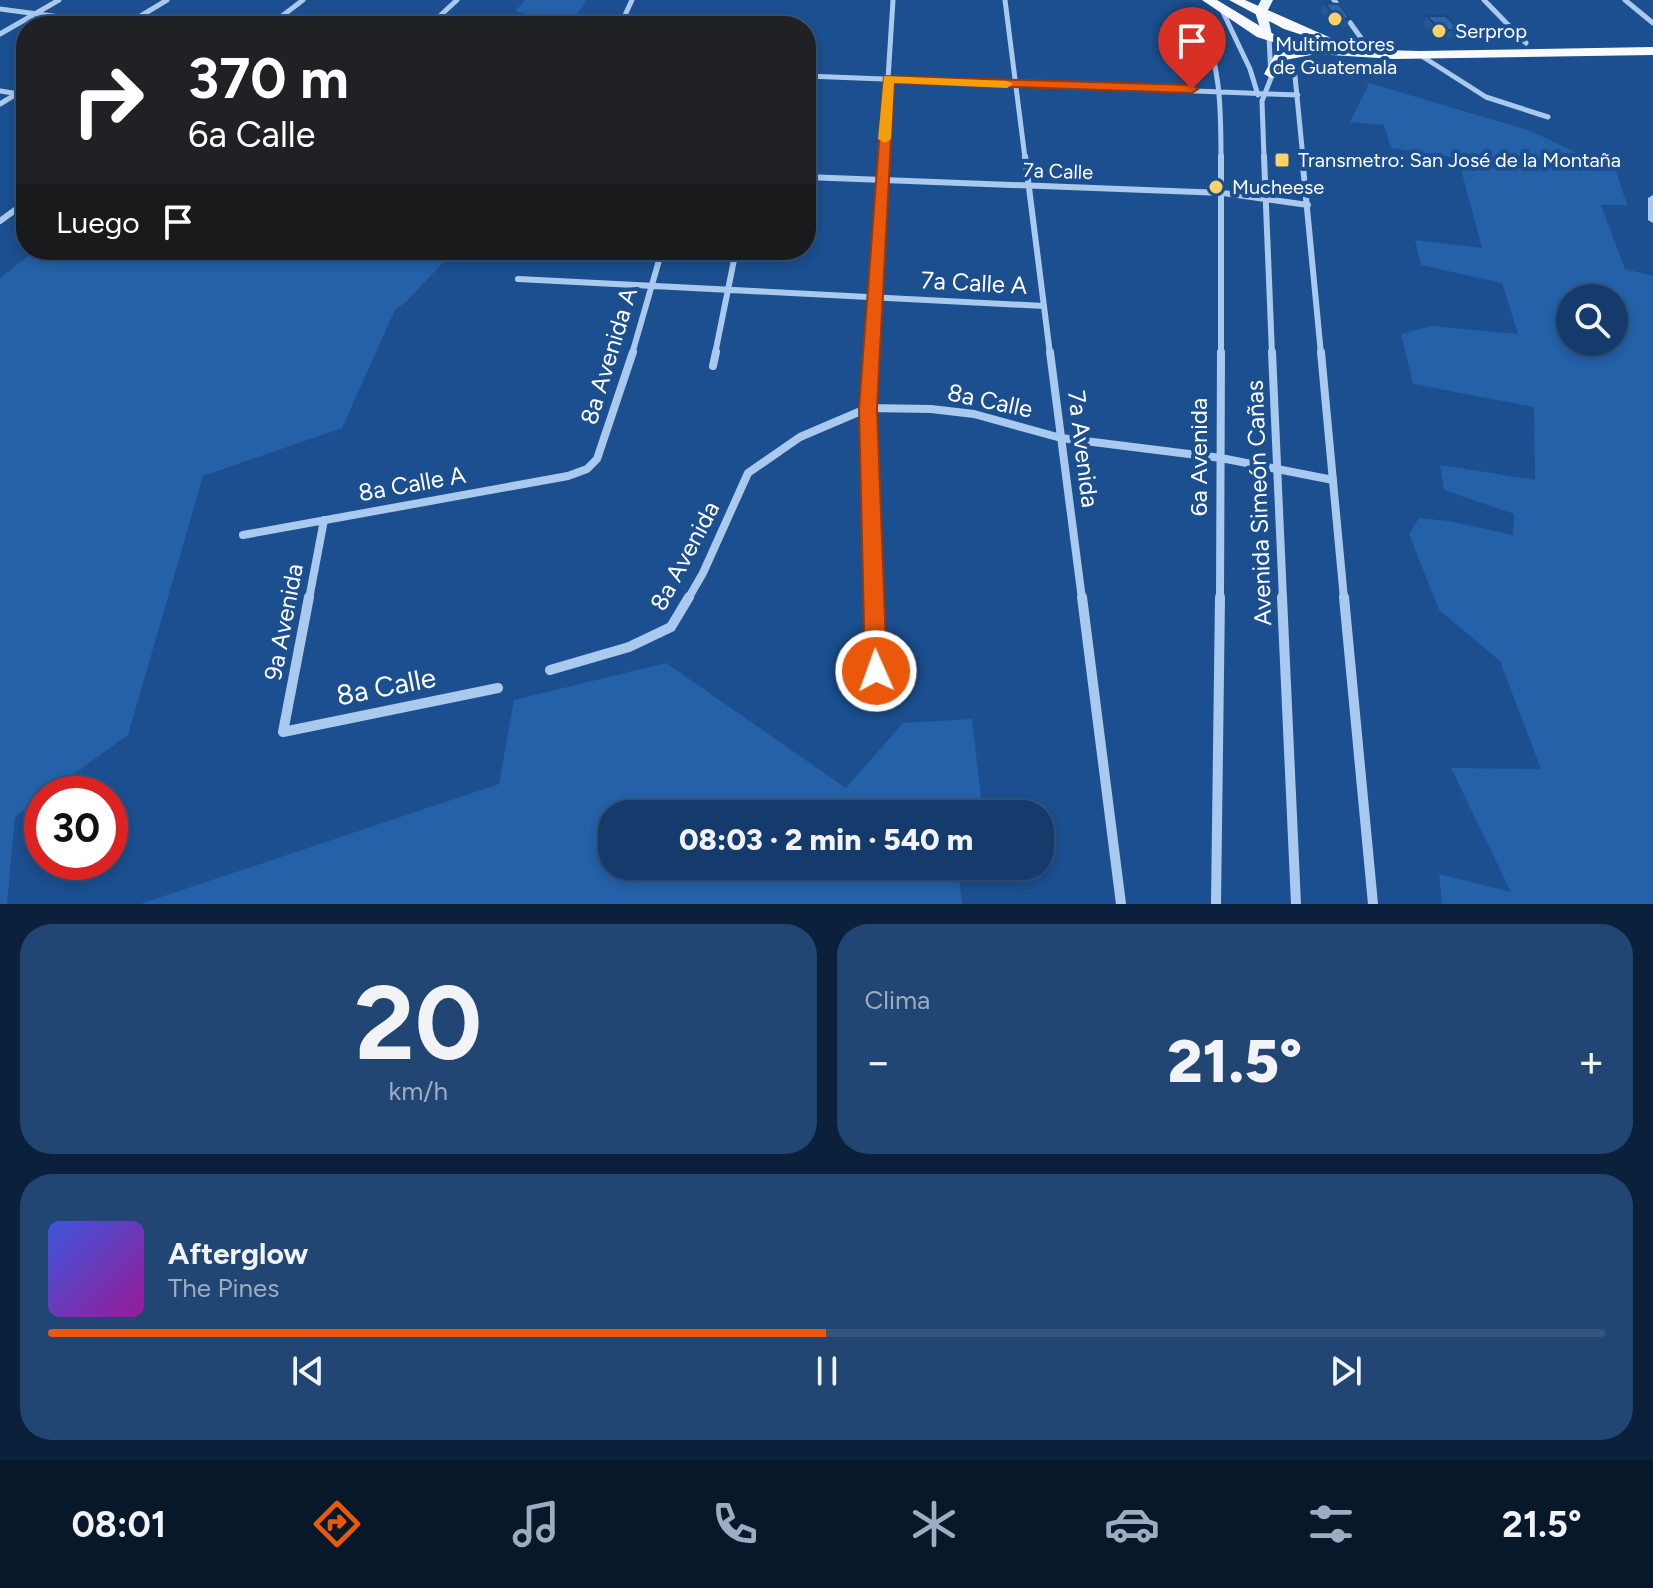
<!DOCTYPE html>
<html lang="es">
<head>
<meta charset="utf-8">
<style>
  :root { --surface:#143b6b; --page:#214673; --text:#f1f3f6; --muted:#9dadc1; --line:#33557e; --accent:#ea580c }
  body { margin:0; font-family:Figtree,sans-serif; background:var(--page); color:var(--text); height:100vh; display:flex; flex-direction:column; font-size:30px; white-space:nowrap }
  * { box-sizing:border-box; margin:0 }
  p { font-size:26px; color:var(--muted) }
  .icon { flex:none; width:44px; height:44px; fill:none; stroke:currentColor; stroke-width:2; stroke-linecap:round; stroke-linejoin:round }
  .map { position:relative; height:904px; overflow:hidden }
  .sheet { display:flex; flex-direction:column; gap:20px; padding:20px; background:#0b203b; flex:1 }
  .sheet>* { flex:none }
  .guide { position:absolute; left:16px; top:16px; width:800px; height:244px; border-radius:32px; box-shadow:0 4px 12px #0003,0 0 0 2px var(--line); background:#202124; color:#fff; overflow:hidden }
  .controls { position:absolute; left:1556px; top:284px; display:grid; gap:16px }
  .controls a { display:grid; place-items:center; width:72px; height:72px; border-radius:50%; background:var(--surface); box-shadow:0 4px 12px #0003,0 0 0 2px var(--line); font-size:40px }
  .speed { position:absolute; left:24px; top:776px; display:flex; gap:16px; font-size:40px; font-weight:700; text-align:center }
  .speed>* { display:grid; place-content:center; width:104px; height:104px; border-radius:50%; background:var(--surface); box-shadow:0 4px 12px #0003,0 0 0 2px var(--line); line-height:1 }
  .speed .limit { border:12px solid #d22; background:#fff; color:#111 }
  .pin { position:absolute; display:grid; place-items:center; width:68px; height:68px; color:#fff; margin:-82px -34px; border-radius:50% 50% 50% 0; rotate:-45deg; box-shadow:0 0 8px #0007 }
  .pin .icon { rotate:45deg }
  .me { position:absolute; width:88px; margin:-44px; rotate:358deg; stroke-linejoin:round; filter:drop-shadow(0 0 6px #0008) }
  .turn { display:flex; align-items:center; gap:28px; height:168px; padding:0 40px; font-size:36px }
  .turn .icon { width:104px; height:104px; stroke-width:2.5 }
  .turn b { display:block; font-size:56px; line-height:68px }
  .then { display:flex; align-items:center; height:76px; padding:0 40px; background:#0003; gap:16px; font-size:30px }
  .big { font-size:60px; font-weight:800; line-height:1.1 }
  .sheet .card { flex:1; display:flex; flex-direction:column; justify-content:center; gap:12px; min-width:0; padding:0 28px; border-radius:32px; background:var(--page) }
  .sheet .dial { align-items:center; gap:0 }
  .dial b { font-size:104px; line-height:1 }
  .song { display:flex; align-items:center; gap:24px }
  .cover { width:96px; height:96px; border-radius:12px; background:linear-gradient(135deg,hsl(230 70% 55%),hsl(300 70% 35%)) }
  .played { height:8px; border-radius:4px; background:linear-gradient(90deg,var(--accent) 50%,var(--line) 50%) }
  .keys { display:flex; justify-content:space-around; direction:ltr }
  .heat { display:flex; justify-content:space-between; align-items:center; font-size:44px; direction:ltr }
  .sheet .tiles { flex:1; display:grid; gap:20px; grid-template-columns:1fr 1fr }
  .card:last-child { grid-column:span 2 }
  .trip { position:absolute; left:598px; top:800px; width:456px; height:80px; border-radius:32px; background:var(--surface); box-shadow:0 4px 12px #0003,0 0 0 2px var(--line); font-weight:800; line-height:80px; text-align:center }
  .tab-bar { display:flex; height:128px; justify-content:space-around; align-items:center; background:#08182b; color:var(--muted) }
  .tab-bar .icon { width:56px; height:56px }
  .tab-bar .active { color:var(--accent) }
  .tab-bar b { font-size:36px; color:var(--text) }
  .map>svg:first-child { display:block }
  .green { fill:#2461a8; fill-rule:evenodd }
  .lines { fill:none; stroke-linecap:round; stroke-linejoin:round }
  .minor-far3 { stroke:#a9c9ee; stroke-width:5 }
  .minor-far2 { stroke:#a9c9ee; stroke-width:6 }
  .minor-far1 { stroke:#a9c9ee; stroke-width:8 }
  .minor { stroke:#a9c9ee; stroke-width:10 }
  .tertiary { fill:#a9c9ee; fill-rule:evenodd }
  .primary { fill:#f0f6ff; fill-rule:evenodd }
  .trunk { fill:#f8faff; fill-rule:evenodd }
  .wall { fill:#245895 }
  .building { fill:#2a66ad; stroke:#1d4779; stroke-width:2 }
  .route { fill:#ea580c; stroke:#983908; stroke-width:2 }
  .slow { fill:#f59e0b }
  .poi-dot { fill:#ffd166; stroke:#1b4f8f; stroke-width:3 }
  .labels { text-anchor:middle; stroke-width:8; stroke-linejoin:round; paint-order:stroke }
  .far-poi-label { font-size:20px; fill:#fff; stroke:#1b4f8f; text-anchor:start }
  .far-street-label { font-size:20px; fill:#fff; stroke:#1b4f8f }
  .street-label { font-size:24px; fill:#fff; stroke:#1b4f8f }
  .near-street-label { font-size:28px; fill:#fff; stroke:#1b4f8f }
</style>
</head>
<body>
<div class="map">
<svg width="1653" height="904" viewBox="0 0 1653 904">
  <rect width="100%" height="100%" fill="#1b4f8f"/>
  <path class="green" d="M 525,0 L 587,0 L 568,26 L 510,26 L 526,14 L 515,11 Z
    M 1369,83 L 1528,130 L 1616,171 L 1627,205 L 1601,205 L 1625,269 L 1653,276 L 1653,904 L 1442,904 L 1439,874 L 1511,892 L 1451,768 L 1541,769 L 1500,661 L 1439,610 L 1409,534 L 1419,518 L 1449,521 L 1513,535 L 1514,514 L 1444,490 L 1440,465 L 1535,480 L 1534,407 L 1413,384 L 1401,334 L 1431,326 L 1518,334 L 1502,283 L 1421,265 L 1415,240 L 1482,248 L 1458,158 L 1391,148 L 1384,125 L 1350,122 ZM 1614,298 L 1614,342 L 1570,342 L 1570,298 Z
    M 36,250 L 455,250 L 407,301 L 395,310 L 342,428 L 203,476 L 128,735 L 46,794 L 42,794 L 42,797 L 15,817 L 7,904 L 0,904 L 0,278 Z
    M 666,663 L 846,788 L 903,723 L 972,719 L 983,814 L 612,814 L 612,866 L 965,866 L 959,879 L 962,904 L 140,904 L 499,784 L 514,700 Z"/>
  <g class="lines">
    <path class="minor-far3" d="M 1005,0 L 1025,158
      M 1334,0 L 1366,45
      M 1484,0 L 1526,43
      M 1625,0 L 1653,23
      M 1221,8 L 1250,69 L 1258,95
      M 0,9 L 128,26
      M 1200,14 C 1220,68 1221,101 1221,158
      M 124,26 L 167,0
      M 269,26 L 303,0
      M 429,26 L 457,0
      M 620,26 L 632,0
      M 0,34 L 59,0
      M 1420,55 L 1486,97 L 1548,117
      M 1294,66 L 1303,158
      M 806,76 L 1298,95
      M 0,91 L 26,95
      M 0,104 L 26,88
      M 883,158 L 893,0
      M 1264,158 L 1262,101 L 1271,78 L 1269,37"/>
    <path class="minor-far2" d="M 1025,156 L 1050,354
      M 1264,156 L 1272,354
      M 1302,156 L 1321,354
      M 806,177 L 1223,193 L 1308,205
      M 0,221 L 26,202
      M 518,279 L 1044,306
      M 632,354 L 662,250
      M 715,354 L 736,250
      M 871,354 L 883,156
      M 1221,354 L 1221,156"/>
    <path class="minor-far1" d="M 871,352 L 868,408 L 874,599
      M 1050,352 L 1082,599
      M 1272,352 L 1283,599
      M 1321,352 L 1344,599
      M 713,366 L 716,352
      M 243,535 L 568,476 L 587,469 L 597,459 L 633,352
      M 309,599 L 324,520
      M 688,599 L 703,573 L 748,473 L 800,437 L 868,408 L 931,409 L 974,414 L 1061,438 L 1221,458 L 1333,480
      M 1220,599 L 1221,352"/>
    <path class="minor" d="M 309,597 L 283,732 L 498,688
      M 874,597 L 876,671
      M 1082,597 L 1121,904
      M 1282,597 L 1296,904
      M 1344,597 L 1373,904
      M 550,670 L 629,647 L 671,627 L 689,597
      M 1216,904 L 1220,597"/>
    <path class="tertiary" d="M 1653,195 L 1653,223 L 1648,220 L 1648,198 Z"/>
    <path class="primary" d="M 1261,0 L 1273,0 L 1267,12 L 1273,40 L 1263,37 L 1255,12 Z"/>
    <path class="trunk" d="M 1202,0 L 1217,0 L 1275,35 L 1344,49 L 1420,51 L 1653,47 L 1653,55 L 1394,59 L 1316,54 L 1285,60 L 1276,77 L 1271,78 L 1264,74 L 1275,54 L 1298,50 L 1257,37 Z
      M 1229,0 L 1245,0 L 1331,38 L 1324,42 L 1284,29 Z"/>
  </g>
  <path class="wall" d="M 1325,3 L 1350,19 L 1346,27 L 1331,27 L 1321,12 Z
    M 1427,16 L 1459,30 L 1455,38 L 1436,38 L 1423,25 Z"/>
  <path class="building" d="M 1325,3 L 1339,4 L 1350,19 L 1335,18 Z
    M 1427,16 L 1446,16 L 1459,30 L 1440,30 Z"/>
  <path class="route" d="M 884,76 L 1192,85 L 1198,89 L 1192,93 L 894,83 L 877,408 L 887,671 L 884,678 L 876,681 L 869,678 L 865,671 L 859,408 Z"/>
  <path class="slow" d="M 884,76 L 1007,81 L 1013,84 L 1007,88 L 894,83 L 891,139 L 885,143 L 878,139 Z"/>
  <g class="poi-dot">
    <circle cx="1335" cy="19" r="8"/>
    <circle cx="1439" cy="31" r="8"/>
    <rect x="1274" y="152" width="16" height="16" rx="4"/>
    <circle cx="1216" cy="187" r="8"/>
  </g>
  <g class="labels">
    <g class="far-poi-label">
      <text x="1455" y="38">Serprop</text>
      <text x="1335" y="51" text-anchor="middle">Multimotores<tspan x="1335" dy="23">de Guatemala</tspan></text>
      <text x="1298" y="167">Transmetro: San José de la Montaña</text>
      <text x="1232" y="194">Mucheese</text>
    </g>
    <g class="far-street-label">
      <text transform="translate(1058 171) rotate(2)" y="7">7a Calle</text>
    </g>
    <g class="street-label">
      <text transform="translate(974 283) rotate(3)" y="8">7a Calle A</text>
      <text transform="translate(609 356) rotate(-73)" y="8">8a Avenida A</text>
      <text transform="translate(990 401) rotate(12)" y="8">8a Calle</text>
      <text transform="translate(1083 449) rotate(83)" y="8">7a Avenida</text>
      <text transform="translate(1199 457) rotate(-90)" y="8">6a Avenida</text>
      <text transform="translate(412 484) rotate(-10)" y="8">8a Calle A</text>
      <text transform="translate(1259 503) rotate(-92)" y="8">Avenida Simeón Cañas</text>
      <text transform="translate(685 556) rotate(-62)" y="8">8a Avenida</text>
      <text transform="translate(284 622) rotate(-79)" y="8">9a Avenida</text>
    </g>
    <g class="near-street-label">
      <text transform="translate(386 686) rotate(-11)" y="10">8a Calle</text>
    </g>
  </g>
</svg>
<div class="controls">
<a><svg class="icon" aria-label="search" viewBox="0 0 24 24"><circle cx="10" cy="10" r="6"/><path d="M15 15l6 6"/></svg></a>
</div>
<div class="speed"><div class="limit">30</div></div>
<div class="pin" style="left:1192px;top:89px;background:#d93025"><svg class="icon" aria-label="arrive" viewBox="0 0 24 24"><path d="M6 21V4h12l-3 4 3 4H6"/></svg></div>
<svg class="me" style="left:876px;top:671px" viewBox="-20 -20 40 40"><circle r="17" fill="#ea580c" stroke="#fff" stroke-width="3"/><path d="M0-11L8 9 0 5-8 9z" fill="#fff"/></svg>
<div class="trip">08:03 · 2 min · 540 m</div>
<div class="guide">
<div class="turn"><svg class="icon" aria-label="right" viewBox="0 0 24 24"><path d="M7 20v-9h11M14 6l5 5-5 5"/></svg><div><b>370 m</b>6a Calle</div></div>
<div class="then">Luego<svg class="icon" aria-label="arrive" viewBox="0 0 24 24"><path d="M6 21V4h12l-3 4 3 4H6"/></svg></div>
</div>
</div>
<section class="sheet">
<div class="tiles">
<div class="card dial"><b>20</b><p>km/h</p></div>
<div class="card"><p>Clima</p>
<div class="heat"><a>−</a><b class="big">21.5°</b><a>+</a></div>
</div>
<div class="card">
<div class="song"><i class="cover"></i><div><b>Afterglow</b><p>The Pines</p></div></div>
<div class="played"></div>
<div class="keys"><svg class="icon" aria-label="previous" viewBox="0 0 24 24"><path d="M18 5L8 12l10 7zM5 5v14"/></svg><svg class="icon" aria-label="pause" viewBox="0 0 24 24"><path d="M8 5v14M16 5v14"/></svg><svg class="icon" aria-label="next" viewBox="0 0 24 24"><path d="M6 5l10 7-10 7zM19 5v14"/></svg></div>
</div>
</div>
</section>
<nav class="tab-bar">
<b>08:01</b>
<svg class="icon active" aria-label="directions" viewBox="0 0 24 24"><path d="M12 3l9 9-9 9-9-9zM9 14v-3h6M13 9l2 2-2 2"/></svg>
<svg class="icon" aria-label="music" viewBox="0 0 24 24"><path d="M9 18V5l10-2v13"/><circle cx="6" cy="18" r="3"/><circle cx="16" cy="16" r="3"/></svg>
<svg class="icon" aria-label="phone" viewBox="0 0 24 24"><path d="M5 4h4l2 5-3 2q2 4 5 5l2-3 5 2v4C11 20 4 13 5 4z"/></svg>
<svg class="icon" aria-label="climate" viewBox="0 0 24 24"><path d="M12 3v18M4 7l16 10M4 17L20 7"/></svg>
<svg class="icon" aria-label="car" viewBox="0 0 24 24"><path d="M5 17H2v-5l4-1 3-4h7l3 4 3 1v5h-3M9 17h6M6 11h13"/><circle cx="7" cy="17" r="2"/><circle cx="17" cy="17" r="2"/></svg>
<svg class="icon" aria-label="filters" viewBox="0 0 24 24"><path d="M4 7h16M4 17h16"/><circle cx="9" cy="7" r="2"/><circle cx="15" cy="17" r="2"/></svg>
<b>21.5°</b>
</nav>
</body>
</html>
